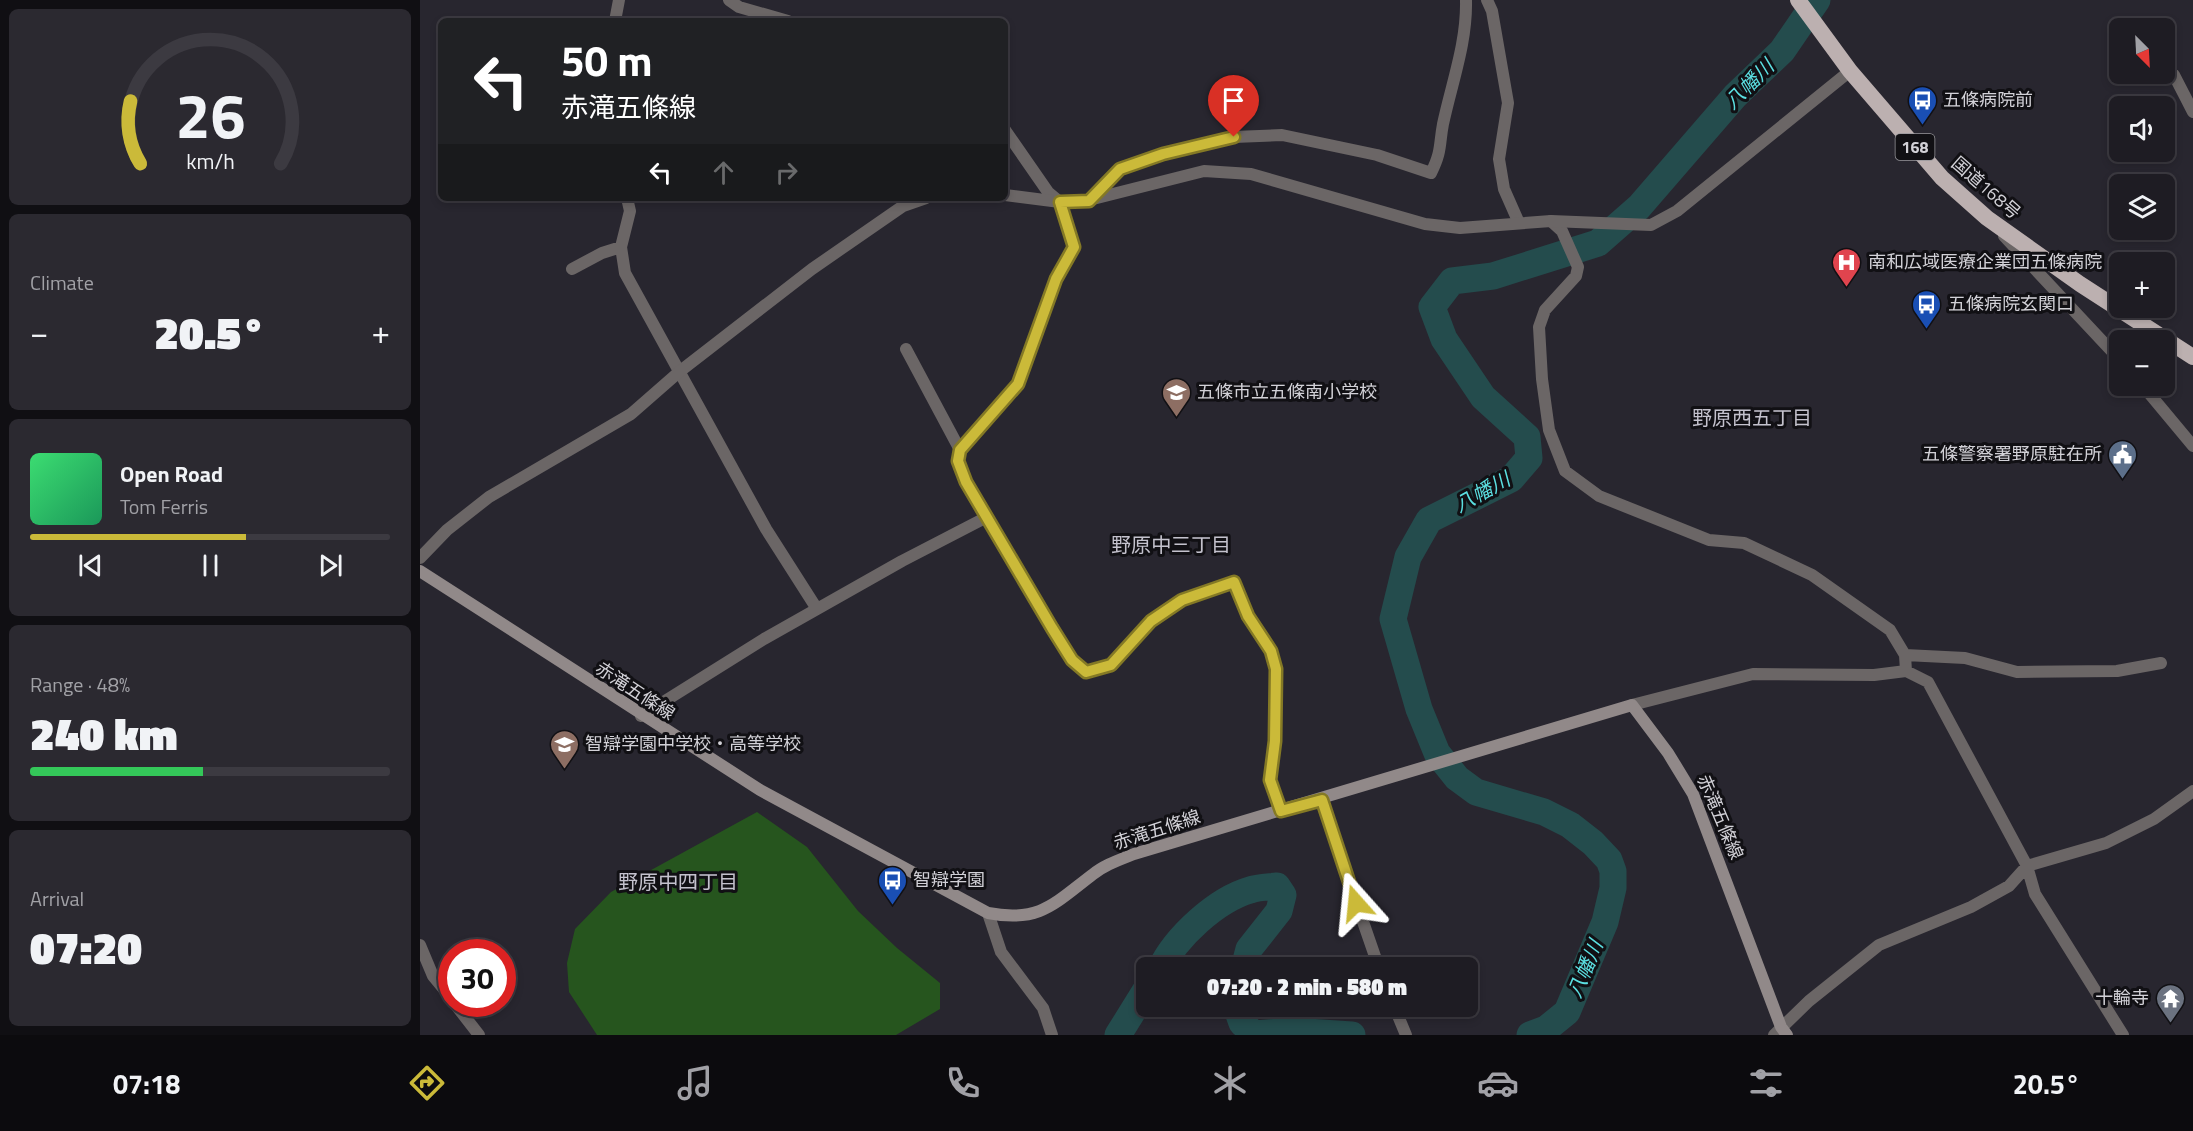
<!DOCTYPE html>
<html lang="en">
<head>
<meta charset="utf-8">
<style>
  :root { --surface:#1e1c23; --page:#2b2930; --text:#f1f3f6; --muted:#a1a1a6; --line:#3c3a41; --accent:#cbba39 }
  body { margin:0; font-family:"Titillium Web","Noto Sans JP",sans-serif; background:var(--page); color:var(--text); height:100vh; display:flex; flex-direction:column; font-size:22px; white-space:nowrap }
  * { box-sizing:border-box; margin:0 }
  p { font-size:20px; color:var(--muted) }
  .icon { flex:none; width:33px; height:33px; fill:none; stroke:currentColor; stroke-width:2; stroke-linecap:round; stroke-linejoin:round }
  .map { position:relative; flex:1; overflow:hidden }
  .drawer { display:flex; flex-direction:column; gap:9px; padding:9px; background:#100f13; width:420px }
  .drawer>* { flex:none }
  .top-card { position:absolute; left:18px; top:18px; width:570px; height:183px; border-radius:9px; box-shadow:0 3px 9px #0003,0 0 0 2px var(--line); background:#202124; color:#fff; overflow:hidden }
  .needle { width:39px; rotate:156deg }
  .tools { position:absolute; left:1689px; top:18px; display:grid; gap:12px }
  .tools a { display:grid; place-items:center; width:66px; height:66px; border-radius:9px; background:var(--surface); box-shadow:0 3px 9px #0003,0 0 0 2px var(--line); font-size:30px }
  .speed { position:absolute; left:18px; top:939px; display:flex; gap:12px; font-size:30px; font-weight:700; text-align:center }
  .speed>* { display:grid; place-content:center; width:78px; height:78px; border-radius:50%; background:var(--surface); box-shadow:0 3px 9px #0003,0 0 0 2px var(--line); line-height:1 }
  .speed .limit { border:9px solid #d22; background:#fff; color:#111 }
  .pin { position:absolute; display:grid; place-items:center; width:51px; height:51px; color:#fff; margin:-62px -26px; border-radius:50% 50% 50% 0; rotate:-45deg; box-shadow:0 0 6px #0007 }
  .pin .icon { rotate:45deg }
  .me { position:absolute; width:66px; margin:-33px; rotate:342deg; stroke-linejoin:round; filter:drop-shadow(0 0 4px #0008) }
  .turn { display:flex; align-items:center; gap:21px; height:126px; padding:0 24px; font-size:27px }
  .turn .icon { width:78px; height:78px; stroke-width:2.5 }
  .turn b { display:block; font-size:42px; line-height:51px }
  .lanes { display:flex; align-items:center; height:57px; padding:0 24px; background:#0003; justify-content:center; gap:30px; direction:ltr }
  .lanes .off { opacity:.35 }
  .big { font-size:45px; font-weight:800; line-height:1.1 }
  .drawer .card { flex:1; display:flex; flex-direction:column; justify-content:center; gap:9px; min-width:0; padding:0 21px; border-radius:9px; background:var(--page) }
  .drawer .dial { align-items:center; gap:0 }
  .dial svg { height:156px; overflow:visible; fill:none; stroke:var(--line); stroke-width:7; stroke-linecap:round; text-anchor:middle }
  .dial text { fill:var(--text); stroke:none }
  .song { display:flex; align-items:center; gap:18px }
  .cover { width:72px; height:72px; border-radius:9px; background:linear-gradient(135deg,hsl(140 70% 55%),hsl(150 70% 35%)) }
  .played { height:6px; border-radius:3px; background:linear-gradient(90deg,var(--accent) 60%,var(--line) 60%) }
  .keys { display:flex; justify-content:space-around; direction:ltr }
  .heat { display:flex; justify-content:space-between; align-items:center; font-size:33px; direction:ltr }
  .charge { height:9px; border-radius:4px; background:linear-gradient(90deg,#34c759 48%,var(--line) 0) }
  .trip { position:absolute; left:716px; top:957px; width:342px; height:60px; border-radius:9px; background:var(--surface); box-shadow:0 3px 9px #0003,0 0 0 2px var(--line); font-weight:800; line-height:60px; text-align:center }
  .dock { display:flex; height:96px; justify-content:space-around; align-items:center; background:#0c0b0e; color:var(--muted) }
  .dock .icon { width:42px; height:42px }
  .dock .current { color:var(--accent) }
  .dock b { font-size:27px; color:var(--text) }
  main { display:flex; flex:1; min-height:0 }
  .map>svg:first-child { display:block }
  .green { fill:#26551e }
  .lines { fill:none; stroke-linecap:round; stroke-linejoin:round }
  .river { stroke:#244c4d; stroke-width:27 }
  .minor { stroke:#6b6666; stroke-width:12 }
  .tertiary { stroke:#6b6666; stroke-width:12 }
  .secondary { stroke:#918989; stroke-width:12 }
  .trunk { stroke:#bcb0b0; stroke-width:16 }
  .route-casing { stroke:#847925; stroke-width:15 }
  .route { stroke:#cbba39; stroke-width:10 }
  .labels { text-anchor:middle; stroke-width:6; stroke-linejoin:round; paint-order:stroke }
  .shield { fill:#111014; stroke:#98979c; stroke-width:1.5 }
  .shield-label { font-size:16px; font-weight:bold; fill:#d2d1d7 }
  .poi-label { font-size:18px; fill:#d2d1d7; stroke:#111014; text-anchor:start }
  .street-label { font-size:18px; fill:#d2d1d7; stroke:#111014 }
  .water-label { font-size:20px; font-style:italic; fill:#5bdfe1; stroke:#111014 }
  .neighbourhood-label { font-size:20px; fill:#c4c2cd; stroke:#111014 }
</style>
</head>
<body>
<main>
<section class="drawer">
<div class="card dial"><svg viewBox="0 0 100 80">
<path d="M14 69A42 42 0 1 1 86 69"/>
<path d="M14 69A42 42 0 0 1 9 37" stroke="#cbba39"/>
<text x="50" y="56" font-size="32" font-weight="700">26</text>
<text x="50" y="72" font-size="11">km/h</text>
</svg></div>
<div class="card"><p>Climate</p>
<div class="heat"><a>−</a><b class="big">20.5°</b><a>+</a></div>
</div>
<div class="card">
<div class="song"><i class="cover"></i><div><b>Open Road</b><p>Tom Ferris</p></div></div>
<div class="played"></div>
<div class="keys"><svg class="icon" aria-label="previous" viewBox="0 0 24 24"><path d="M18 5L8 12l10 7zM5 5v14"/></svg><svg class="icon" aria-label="pause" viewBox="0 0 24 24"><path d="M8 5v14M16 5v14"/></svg><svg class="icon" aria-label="next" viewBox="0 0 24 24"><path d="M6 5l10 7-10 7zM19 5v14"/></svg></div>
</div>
<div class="card"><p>Range · 48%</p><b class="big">240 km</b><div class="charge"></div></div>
<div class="card"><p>Arrival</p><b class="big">07:20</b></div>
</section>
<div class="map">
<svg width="1773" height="1035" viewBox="0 0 1773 1035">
  <rect width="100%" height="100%" fill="#28262f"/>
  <path class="green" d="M 337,812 L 387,847 L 438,911 L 477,948 L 520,983 L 520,1009 L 476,1035 L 177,1035 L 149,992 L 147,963 L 155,929 L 191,892 Z"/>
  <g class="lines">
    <path class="river" d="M 741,968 C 756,937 796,900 830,890 C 838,887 849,887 857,886 L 863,895 L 859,911 L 829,949 L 824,968
      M 816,1006 L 822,1023 L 834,1034 L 872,1031 L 932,1035
      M 698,1035 L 726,990
      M 1110,1035 L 1126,1029 L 1147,1012 L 1185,922 L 1193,888 L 1193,871 L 1189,860 L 1173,843 L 1150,825 L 1124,812 L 1056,792 L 1037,778 L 1017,753 L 999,709 L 973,619 L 988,557 L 1009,520 L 1091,479 L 1109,458 L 1107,437 L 1063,397 L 1024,339 L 1012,307 L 1032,281 L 1073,276 L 1178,243 L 1219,207 L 1315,96 L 1362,51 L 1397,0"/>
    <path class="minor" d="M 309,0 L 319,7 L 368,21
      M 1067,0 L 1072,11 L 1088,103 L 1079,159 L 1084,189 L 1099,223
      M 195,21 L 199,0
      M 1754,75 L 1773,112
      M 585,130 L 628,192 L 640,202 L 654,247 L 636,279 L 598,383 L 540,450 L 538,461 L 546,482 L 631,628 L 652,660 L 666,672 L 691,665 L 731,621 L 762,600 L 814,582 L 828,616 L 851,651 L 856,669 L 855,741 L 850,780 L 861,811
      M 207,198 L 210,211 L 201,247 L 205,273 L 346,529 L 397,609
      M 669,200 L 700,169 L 743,154 L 814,137 L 862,135 L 957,155 L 1011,173 C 1022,151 1019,145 1023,124 C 1032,82 1047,43 1046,0
      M 1131,221 L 1142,231 L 1158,267 L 1156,276 L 1125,310 L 1119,327 L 1122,379 L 1129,430 L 1145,471 L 1179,496 L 1289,540 L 1324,543 L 1392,575 L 1470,630 L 1485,655 L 1486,671
      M 152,269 L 182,253 L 201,247
      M 486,349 L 540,450
      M 1485,655 L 1545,658 L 1597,672 L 1697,671 L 1741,663
      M 1212,705 L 1333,674 L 1454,675 L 1486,671 L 1508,682 L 1607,866 L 1615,894 L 1703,1035
      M 221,716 L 344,639 L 482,561 L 567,517
      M 901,800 L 959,968
      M 568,913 L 581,952 L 623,1008 L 632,1035
      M 0,945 L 13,976 L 32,999
      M 35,1004 L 59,1035
      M 974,1006 L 986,1035
      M 1354,1035 L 1389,1001 L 1459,945 L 1551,907 L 1589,886 L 1607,866 L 1686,843 L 1734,819 L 1773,791"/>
    <path class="tertiary" d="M 585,195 L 640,202 L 669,200 L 784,171 L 831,174 L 1005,224 L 1040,228 L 1131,221 L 1231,225 L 1257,211 L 1430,71
      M 1584,236 L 1700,360
      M 1723,386 L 1773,446
      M 0,558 L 27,530 L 69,497 L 211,414 L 259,372 L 392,269 L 483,206 L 506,198"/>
    <path class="secondary" d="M 0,571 L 340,790 L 568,913 C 619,923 634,904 672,875 C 684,865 699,860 714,854 L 1212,705 L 1248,753 L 1273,794 L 1361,1027 L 1367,1035"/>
    <path class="trunk" d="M 1378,0 L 1430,71 L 1522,178 L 1567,218 L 1660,284 L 1773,357"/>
  </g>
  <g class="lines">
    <defs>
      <path id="route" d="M 814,137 L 743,154 L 700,169 L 669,201 L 640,202 L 654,247 L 636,279 L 598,384 L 540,450 L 538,461 L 546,482 L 632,628 L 652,660 L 666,672 L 691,665 L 731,621 L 762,600 L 814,582 L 828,616 L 851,651 L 856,669 L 855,741 L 850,780 L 861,811 L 902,800 L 936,903"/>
    </defs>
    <use href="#route" class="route-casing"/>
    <use href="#route" class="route"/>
  </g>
  <defs>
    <symbol id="bus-pin" viewBox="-11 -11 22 30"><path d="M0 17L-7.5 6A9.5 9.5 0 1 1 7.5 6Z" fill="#1a4fb4" stroke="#111014"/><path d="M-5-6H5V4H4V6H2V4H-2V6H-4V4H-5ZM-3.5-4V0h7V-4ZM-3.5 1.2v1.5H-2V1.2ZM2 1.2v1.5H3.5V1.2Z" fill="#fff"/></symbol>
    <symbol id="hospital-pin" viewBox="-11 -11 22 30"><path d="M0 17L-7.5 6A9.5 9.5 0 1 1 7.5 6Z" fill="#e0444e" stroke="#111014"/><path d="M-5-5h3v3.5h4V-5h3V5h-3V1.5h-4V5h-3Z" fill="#fff"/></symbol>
    <symbol id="school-pin" viewBox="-11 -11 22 30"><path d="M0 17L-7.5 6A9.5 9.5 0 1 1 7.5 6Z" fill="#8d6e63" stroke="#111014"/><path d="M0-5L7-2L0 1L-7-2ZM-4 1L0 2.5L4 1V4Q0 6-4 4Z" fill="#fff"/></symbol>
    <symbol id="civic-pin" viewBox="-11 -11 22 30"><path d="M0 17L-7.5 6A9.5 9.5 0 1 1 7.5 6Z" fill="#5c6f8a" stroke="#111014"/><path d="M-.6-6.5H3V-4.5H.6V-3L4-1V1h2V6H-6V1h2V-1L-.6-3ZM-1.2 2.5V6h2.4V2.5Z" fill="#fff"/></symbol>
    <symbol id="temple-pin" viewBox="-11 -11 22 30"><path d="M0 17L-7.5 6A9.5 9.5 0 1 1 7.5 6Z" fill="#6b7280" stroke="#111014"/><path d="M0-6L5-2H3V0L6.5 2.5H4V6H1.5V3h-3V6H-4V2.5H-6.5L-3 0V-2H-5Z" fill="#fff"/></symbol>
  </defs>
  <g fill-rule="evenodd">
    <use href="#bus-pin" x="1486" y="84" width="33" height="45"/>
    <use href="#hospital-pin" x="1410" y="246" width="33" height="45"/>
    <use href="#bus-pin" x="1490" y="288" width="33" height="45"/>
    <use href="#school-pin" x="740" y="376" width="33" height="45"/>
    <use href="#civic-pin" x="1686" y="438" width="33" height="45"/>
    <use href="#school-pin" x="128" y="728" width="33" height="45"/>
    <use href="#bus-pin" x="456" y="864" width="33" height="45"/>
    <use href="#temple-pin" x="1734" y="982" width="33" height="45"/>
  </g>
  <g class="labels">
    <rect class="shield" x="1475.5" y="134" width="39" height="26" rx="4.5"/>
    <g class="shield-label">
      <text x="1495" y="153">168</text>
    </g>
    <g class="poi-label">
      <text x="1523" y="106">五條病院前</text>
      <text x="1448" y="268">南和広域医療企業団五條病院</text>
      <text x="1528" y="310">五條病院玄関口</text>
      <text x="777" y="398">五條市立五條南小学校</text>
      <text x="1682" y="460" text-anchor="end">五條警察署野原駐在所</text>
      <text x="165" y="750">智辯学園中学校・高等学校</text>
      <text x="493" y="886">智辯学園</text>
      <text x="1729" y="1004" text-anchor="end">十輪寺</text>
    </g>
    <g class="street-label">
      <text transform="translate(1566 188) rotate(41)" y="6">国道168号</text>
      <text transform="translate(215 691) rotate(33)" y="6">赤滝五條線</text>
      <text transform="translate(1300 817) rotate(67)" y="6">赤滝五條線</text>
      <text transform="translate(737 830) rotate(-18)" y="6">赤滝五條線</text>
    </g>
    <g class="water-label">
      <text transform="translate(1329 84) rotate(-45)" y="7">八幡川</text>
      <text transform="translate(1062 492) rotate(-29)" y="7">八幡川</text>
      <text transform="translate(1165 969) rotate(-67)" y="7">八幡川</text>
    </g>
    <g class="neighbourhood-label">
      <text x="1332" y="425">野原西五丁目</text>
      <text x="751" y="552">野原中三丁目</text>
      <text x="258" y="889">野原中四丁目</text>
    </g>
  </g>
</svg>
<div class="tools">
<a><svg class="needle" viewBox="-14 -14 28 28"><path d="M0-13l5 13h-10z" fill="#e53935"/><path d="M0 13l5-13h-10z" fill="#a1a1a6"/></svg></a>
<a><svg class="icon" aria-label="sound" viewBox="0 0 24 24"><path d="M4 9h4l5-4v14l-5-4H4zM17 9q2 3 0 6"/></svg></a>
<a><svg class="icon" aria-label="layers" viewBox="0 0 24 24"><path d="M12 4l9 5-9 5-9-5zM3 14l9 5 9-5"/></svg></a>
<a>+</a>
<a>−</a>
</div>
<div class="speed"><div class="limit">30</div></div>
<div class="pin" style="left:814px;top:137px;background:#d93025"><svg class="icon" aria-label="arrive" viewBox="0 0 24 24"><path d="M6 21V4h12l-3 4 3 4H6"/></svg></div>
<svg class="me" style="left:936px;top:903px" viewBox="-20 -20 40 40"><path d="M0-17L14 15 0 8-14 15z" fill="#cbba39" stroke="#fff" stroke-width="4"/></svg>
<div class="trip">07:20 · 2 min · 580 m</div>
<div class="top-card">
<div class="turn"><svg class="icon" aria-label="left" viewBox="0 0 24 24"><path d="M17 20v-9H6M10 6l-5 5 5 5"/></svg><div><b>50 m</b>赤滝五條線</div></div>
<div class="lanes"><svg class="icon" aria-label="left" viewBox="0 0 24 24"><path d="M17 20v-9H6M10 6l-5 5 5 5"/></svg><svg class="icon off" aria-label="ahead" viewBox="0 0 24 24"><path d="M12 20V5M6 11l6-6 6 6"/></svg><svg class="icon off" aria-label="right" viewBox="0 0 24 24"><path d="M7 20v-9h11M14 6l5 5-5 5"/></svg></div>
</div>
</div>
</main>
<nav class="dock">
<b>07:18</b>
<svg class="icon current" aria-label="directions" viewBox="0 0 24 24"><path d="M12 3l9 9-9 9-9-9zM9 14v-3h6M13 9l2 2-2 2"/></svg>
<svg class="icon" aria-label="music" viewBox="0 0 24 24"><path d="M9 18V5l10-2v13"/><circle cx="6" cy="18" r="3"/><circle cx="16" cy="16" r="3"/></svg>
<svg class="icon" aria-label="phone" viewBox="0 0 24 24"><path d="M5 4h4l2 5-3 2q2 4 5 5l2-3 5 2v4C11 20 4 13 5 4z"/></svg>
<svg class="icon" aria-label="climate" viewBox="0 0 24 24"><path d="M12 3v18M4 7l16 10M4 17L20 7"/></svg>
<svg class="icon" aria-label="car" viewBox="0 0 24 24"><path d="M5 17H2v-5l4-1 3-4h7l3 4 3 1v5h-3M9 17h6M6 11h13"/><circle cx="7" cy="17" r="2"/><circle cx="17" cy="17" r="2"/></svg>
<svg class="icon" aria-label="filters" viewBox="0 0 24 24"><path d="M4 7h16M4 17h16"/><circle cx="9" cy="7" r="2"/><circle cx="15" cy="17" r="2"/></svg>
<b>20.5°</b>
</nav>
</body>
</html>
